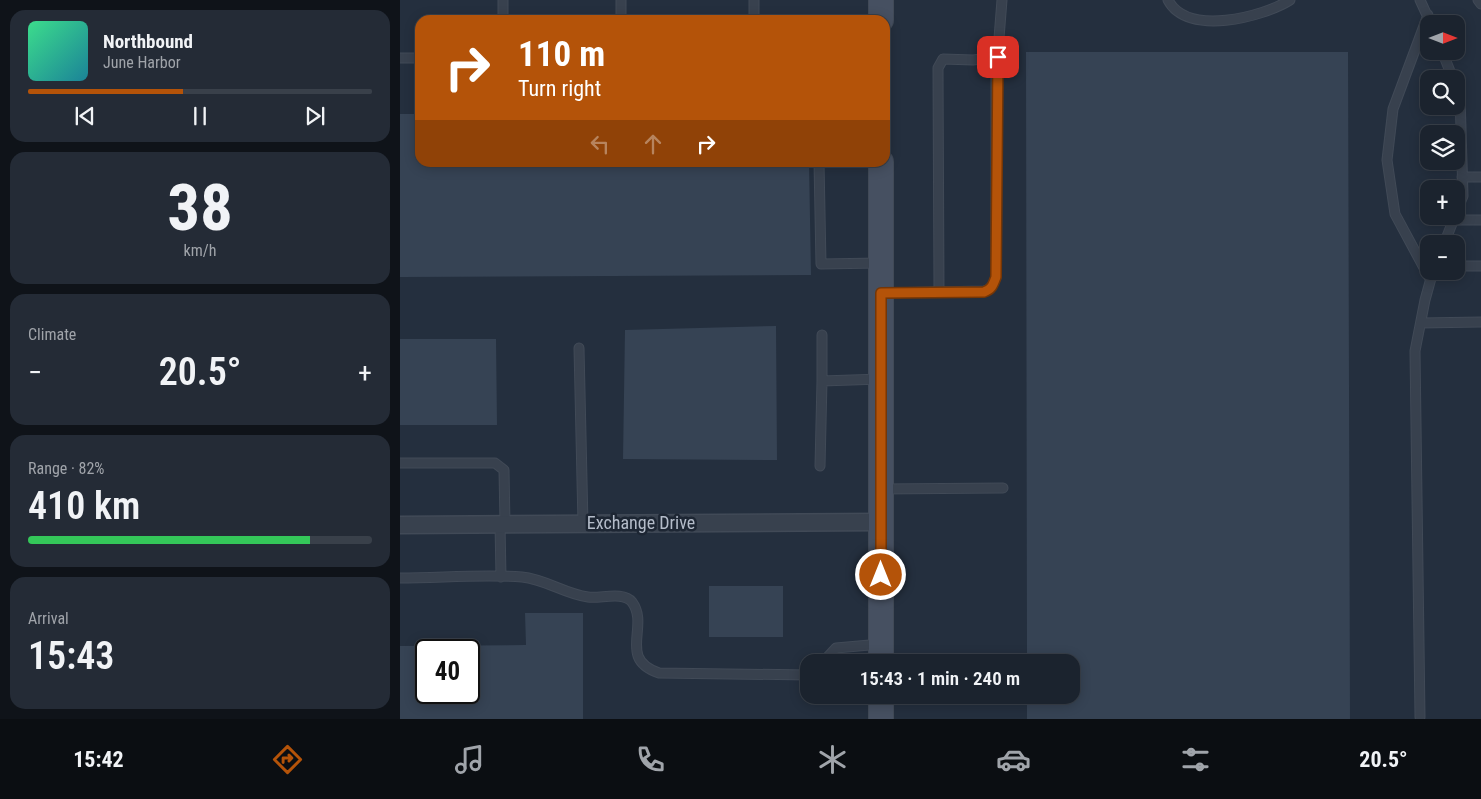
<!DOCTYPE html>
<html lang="en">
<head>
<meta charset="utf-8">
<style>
  :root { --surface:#1b232e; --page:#242b36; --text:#f1f3f6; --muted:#a0a4aa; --line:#39404a; --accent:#b45309 }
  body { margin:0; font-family:"Roboto Condensed",sans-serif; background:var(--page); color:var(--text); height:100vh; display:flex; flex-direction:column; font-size:19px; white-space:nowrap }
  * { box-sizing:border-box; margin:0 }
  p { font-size:16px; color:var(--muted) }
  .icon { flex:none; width:28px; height:28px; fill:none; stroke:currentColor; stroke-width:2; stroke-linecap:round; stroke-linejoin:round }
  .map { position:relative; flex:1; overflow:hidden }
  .sheet { display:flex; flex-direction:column; gap:10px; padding:10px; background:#0f1319; width:400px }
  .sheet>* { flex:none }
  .hud { position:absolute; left:15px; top:15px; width:475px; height:152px; border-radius:15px; box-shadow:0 2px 12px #0003,0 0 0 1px var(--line); background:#b45309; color:#fff; overflow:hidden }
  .needle { width:32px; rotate:90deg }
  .buttons { position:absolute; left:1020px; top:15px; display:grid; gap:10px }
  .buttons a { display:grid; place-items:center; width:45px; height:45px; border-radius:10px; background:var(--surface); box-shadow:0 2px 12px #0003,0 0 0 1px var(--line); font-size:25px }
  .speed { position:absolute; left:15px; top:639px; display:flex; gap:10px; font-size:25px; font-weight:700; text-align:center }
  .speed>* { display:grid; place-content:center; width:65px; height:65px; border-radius:50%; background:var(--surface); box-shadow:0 2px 12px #0003,0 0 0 1px var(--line); line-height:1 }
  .speed .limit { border:2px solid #111; border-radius:8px; background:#fff; color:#111 }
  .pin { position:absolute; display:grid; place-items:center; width:42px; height:42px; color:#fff; margin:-21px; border-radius:10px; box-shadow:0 2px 8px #0006 }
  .me { position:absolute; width:55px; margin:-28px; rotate:0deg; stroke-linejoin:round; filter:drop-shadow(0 0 4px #0008) }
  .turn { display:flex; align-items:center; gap:18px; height:105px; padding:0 20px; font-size:22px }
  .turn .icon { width:65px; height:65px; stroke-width:2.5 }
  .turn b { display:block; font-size:35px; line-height:42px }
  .lanes { display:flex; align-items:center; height:48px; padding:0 20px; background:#0003; justify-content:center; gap:25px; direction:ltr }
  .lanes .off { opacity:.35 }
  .big { font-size:38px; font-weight:600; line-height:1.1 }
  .sheet .tile { flex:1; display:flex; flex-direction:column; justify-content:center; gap:8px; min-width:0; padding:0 18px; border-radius:15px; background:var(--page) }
  .sheet .dial { align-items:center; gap:0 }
  .dial b { font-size:65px; line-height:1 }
  .song { display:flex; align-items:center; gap:15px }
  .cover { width:60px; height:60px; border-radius:8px; background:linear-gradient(135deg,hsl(150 70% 55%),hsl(190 70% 35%)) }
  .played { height:5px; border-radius:2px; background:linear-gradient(90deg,var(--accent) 45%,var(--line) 45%) }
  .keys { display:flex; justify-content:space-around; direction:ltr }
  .heat { display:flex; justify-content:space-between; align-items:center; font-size:28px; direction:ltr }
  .charge { height:8px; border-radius:4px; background:linear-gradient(90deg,#34c759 82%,var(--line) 0) }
  .trip { position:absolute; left:400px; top:654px; width:280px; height:50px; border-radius:15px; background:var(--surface); box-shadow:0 2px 12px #0003,0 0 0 1px var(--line); font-weight:600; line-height:50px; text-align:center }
  .menu { display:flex; height:80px; justify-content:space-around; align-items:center; background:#0b0e12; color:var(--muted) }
  .menu .icon { width:35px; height:35px }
  .menu .current { color:var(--accent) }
  .menu b { font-size:22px; color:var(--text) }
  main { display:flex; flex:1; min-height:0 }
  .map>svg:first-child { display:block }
  .building { fill:#364354; fill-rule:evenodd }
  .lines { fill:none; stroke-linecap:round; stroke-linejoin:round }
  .lane-casing { stroke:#414a57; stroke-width:11 }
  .street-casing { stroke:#414a57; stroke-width:19 }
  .secondary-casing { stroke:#414a57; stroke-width:26 }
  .lane { stroke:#38414e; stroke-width:9 }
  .street { stroke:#38414e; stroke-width:16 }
  .secondary { stroke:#465061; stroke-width:24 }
  .route-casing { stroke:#753606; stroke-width:12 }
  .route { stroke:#b45309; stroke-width:9 }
  .labels { text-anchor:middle; stroke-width:5; stroke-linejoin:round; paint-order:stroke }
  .street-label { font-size:18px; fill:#b4bcc9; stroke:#1d2633 }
</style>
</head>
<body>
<main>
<section class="sheet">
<div class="tile">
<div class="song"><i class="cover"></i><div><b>Northbound</b><p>June Harbor</p></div></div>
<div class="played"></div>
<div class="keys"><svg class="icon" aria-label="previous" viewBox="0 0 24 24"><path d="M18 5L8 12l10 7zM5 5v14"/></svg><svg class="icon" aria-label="pause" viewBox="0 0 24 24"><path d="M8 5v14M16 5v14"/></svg><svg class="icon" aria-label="next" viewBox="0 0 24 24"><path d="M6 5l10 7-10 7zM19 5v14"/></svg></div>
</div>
<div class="tile dial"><b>38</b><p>km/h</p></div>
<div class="tile"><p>Climate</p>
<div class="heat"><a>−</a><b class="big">20.5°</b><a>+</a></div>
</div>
<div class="tile"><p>Range · 82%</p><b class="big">410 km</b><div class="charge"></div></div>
<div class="tile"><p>Arrival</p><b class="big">15:43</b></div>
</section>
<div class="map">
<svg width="1081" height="719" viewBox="0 0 1081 719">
  <rect width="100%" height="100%" fill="#242f3e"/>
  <path class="building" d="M 626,52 L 948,52 L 950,719 L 627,719 L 627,695 L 671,695 L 671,662 L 627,662 Z
    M 0,114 L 20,114 L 20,162 L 409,162 L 411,275 L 0,277 Z
    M 376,326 L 377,460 L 223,459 L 225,330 Z
    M 0,339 L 96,339 L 97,425 L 0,425 Z
    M 309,586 L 383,586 L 383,637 L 309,637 Z
    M 125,613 L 183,613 L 183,719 L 0,719 L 0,646 L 126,645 ZM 26,650 L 69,650 L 69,692 L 26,692 Z"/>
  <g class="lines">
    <defs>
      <path id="lane" d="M 103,0 L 103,20
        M 354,0 L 354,20
        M 768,0 C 787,37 863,17 890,0
        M 1020,0 L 1031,24
        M 1078,0 L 1081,4
        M 1028,15 L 993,109 L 987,160 L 995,214 L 1030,279
        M 221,20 L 221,0
        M 1042,51 L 1053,79
        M 0,58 L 20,58
        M 1056,87 L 1060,96 L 1063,196 L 1056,213
        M 419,162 L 421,264 L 479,263
        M 1062,177 L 1081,177
        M 1053,220 L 1081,220
        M 1044,244 L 1055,216
        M 1056,266 L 1081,266
        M 539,292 L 538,68 L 543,59 L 573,60 L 598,57
        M 481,293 L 584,291 C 592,289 593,285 596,277 L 596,76 L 602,0
        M 1021,323 L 1081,322
        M 422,335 L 422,381
        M 179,348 L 183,524
        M 0,463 L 95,463 L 104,470 L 105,524
        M 420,466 L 422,381 L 481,379
        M 481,489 L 603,488
        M 100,524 L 101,577
        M 0,578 C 40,578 82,574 122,577 C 145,579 165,594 188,597 C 200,599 223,591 232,602 C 250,626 217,659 259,673 L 409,675
        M 423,662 L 436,648 L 481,644
        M 1020,717 L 1015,351 L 1025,300 L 1033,271"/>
      <path id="street" d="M 0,525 L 481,522"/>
      <path id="secondary" d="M 481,0 L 481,20
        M 481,162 L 481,662
        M 481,695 L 481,719"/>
    </defs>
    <use href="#lane" class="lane-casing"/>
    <use href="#street" class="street-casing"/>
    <use href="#secondary" class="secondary-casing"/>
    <use href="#lane" class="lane"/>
    <use href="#street" class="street"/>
    <use href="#secondary" class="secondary"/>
  </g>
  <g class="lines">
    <defs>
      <path id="route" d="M 481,575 L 481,293 L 584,292 C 592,289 593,285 596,277 L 598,57"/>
    </defs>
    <use href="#route" class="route-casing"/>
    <use href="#route" class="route"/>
  </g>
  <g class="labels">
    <g class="street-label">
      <text x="241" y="529">Exchange Drive</text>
    </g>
  </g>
</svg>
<div class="buttons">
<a><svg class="needle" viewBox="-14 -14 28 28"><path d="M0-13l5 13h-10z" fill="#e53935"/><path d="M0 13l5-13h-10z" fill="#a0a4aa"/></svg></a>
<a><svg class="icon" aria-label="search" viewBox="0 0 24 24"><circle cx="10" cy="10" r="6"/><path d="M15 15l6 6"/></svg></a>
<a><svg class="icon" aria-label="layers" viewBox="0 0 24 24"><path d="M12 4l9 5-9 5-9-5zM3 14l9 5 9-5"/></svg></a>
<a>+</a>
<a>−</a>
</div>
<div class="speed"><div class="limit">40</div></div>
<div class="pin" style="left:598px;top:57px;background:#d93025"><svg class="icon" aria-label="arrive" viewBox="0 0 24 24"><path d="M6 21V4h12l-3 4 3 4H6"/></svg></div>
<svg class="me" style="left:481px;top:575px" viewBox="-20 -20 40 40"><circle r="17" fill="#b45309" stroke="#fff" stroke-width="3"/><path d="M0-11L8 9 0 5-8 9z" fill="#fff"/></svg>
<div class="trip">15:43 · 1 min · 240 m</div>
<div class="hud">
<div class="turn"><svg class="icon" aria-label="right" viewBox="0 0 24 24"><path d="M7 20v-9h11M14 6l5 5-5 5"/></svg><div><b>110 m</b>Turn right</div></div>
<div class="lanes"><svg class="icon off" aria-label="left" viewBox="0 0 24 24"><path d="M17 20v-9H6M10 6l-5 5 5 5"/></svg><svg class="icon off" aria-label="ahead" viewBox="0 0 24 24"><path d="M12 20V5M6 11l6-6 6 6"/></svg><svg class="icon" aria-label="right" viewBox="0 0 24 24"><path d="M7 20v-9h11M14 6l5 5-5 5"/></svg></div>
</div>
</div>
</main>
<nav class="menu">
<b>15:42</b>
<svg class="icon current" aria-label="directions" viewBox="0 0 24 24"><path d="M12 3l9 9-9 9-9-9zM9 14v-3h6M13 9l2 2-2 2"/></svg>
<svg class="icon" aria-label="music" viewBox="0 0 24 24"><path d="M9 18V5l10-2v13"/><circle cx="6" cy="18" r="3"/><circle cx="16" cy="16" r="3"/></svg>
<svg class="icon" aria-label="phone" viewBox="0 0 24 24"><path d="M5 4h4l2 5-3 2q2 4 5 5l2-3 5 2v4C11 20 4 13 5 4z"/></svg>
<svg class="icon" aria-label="climate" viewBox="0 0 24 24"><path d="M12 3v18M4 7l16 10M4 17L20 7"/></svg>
<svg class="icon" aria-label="car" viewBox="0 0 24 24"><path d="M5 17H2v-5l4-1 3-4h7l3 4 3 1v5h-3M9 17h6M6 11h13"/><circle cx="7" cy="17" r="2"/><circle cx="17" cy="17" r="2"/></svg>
<svg class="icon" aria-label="filters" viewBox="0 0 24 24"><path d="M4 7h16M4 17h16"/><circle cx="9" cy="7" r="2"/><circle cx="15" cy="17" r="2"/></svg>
<b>20.5°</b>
</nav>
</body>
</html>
